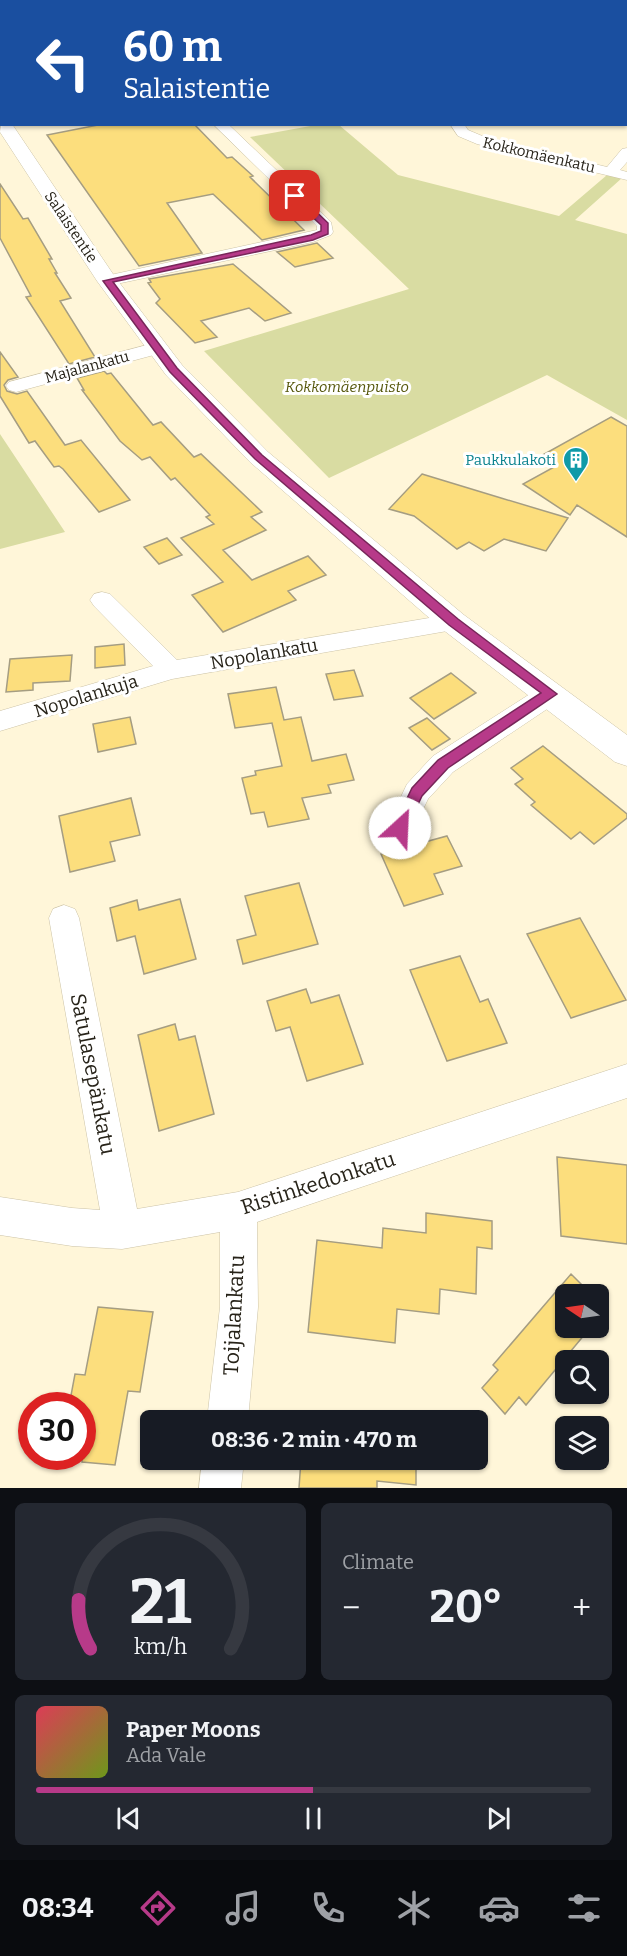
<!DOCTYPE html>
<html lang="en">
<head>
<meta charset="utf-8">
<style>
  :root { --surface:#171b24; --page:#242831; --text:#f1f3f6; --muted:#9ea1a6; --line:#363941; --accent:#b73a89 }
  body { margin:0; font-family:Bitter,serif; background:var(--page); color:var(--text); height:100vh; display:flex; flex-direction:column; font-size:22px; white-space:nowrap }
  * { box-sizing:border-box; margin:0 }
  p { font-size:20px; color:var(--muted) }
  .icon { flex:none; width:33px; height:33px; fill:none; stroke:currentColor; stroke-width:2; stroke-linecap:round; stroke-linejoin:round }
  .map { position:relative; height:1488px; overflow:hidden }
  .sheet { display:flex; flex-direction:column; gap:15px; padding:15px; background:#0d0f14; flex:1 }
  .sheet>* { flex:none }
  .hud { position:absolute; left:0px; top:0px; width:627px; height:126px; box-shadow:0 2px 4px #0004; background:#1a4fa0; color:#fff; overflow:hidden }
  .needle { width:39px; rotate:283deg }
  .tools { position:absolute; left:555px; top:1284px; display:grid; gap:12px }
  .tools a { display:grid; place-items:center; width:54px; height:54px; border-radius:9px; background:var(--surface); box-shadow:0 2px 4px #0004; font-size:30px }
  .speed { position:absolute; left:18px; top:1392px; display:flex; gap:12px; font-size:30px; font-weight:700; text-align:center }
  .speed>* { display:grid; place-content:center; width:78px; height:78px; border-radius:50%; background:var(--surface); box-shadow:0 2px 4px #0004; line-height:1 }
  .speed .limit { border:9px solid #d22; background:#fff; color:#111 }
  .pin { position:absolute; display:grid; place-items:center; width:51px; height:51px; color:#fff; margin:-26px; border-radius:12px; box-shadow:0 3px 9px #0006 }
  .me { position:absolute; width:66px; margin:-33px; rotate:25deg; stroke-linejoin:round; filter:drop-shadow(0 0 4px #0008) }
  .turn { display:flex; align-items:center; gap:21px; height:126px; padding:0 24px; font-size:27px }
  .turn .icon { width:78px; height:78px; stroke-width:2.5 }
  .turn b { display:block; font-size:42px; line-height:51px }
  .big { font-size:45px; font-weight:700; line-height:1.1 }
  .sheet .tile { flex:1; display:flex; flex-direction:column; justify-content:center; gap:9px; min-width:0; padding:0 21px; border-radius:9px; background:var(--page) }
  .sheet .dial { align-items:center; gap:0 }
  .dial svg { height:156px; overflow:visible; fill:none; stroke:var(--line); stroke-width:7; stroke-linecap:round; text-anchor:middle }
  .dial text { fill:var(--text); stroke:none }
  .song { display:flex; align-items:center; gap:18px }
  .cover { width:72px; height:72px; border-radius:9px; background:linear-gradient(135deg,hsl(350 70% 55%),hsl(80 70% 35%)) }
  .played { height:6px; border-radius:3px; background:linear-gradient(90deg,var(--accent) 50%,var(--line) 50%) }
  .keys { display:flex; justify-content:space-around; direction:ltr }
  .heat { display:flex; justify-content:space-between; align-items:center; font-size:33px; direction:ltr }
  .sheet .tiles { flex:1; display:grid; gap:15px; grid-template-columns:1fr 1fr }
  .tile:last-child { grid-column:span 2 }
  .trip { position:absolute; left:140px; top:1410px; width:348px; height:60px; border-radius:9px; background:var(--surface); box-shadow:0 2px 4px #0004; font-weight:700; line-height:60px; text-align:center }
  .tab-bar { display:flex; height:96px; justify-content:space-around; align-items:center; background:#090b0e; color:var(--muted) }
  .tab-bar .icon { width:42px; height:42px }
  .tab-bar .on { color:var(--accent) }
  .tab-bar b { font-size:27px; color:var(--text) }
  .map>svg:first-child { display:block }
  .green { fill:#d9dca2 }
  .building { fill:#fcde7d; stroke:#a59d82; stroke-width:1.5 }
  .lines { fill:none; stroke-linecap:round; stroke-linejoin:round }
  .street-casing { stroke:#ccc3a7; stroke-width:1 }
  .secondary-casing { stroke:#ccc3a7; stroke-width:1 }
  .street { fill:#fff; fill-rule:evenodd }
  .secondary { fill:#fff; fill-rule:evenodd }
  .route { fill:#b73a89; stroke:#772659; stroke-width:1.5 }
  .labels { text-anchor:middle; stroke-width:6; stroke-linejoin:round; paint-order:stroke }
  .far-street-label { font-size:15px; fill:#272319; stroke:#fff }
  .far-park-label { font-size:15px; font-style:italic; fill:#56570c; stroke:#fff }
  .far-culture-label { font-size:15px; fill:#0d838f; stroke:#fff; text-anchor:end }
  .street-label { font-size:18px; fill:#272319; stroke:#fff }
  .near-street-label { font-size:21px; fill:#272319; stroke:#fff }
</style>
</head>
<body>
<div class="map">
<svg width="627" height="1488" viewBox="0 0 627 1488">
  <rect width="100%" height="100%" fill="#fff6d9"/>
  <path class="green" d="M 18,0 L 293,0 L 21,2 Z
    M 316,125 L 339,125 L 398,175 L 559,216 L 607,175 L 622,178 L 575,220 L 627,234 L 627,420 L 547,375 L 329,478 L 204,351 L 409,289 L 250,137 Z
    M 0,434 L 65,532 L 0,549 Z"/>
  <path class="building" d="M 103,124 L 194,124 L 227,158 L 232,157 L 253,176 L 250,177 L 304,230 L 262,240 L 213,194 L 167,203 L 202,253 L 139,266 L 47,135 Z
    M 0,184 L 23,219 L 28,218 L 52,259 L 49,259 L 57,273 L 55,273 L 71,298 L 60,301 L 95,357 L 69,364 L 26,297 L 31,296 L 0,238 Z
    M 317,243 L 333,258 L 295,267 L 277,252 Z
    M 233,264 L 291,313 L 265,321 L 249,308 L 201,321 L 217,337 L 195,343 L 156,303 L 160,299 L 148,283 L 151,282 L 149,279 Z
    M 0,352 L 18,377 L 8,380 L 4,385 L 7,391 L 17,394 L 27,391 L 65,445 L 81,440 L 130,500 L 99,512 L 63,469 L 59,466 L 54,467 L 35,441 L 29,443 L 0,396 Z
    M 104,371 L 107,374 L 111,373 L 153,425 L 161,422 L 194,457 L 201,454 L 262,512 L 251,517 L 266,530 L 223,550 L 252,580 L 308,556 L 326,575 L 288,591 L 296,600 L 223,632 L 192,595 L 223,582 L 181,538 L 214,524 L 206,517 L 210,515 L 175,478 L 171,480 L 150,457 L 142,460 L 120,441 L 82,390 L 84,390 L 77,378 Z
    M 611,417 L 627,426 L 627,537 L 577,505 L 570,515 L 523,484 L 556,466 L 539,457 Z
    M 422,474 L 501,498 L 568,518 L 546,551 L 504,539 L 484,551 L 469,542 L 457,549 L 414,516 L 389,509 Z
    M 167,538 L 182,555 L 159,564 L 144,547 Z
    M 124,644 L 125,665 L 95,668 L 95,647 Z
    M 72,655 L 70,681 L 33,683 L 33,690 L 6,692 L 10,659 Z
    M 354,670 L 363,696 L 334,700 L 326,674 Z
    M 451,673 L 476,693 L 434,719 L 410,698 Z
    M 276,687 L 284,720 L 301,717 L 312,761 L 346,754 L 354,780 L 328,785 L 331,793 L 302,798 L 309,819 L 268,827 L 264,812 L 251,814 L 242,778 L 256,775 L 255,771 L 282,766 L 272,723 L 235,728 L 228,694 Z
    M 130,717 L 136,744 L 98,752 L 93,724 Z
    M 427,718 L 450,739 L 432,750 L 409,728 Z
    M 543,746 L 627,814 L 627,818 L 594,844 L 580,832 L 571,839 L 531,805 L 535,802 L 515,784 L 523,779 L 511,768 Z
    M 131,798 L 140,835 L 110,842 L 115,861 L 70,872 L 59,816 Z
    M 447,836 L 462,866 L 434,874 L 443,894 L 404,906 L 381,854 Z
    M 299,883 L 318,944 L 243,964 L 237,940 L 256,935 L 245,896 Z
    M 180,899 L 196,959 L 144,974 L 135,936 L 117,941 L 110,908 L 137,900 L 139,910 Z
    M 580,918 L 626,1000 L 571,1018 L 527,934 Z
    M 460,956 L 480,1002 L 488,999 L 507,1043 L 447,1061 L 410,970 Z
    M 306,989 L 311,1003 L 339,995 L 363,1064 L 307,1081 L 290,1027 L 276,1031 L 267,1001 Z
    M 175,1024 L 179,1040 L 195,1036 L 214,1114 L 159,1131 L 138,1035 Z
    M 557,1157 L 627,1165 L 627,1244 L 561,1236 Z
    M 426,1213 L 492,1221 L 492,1249 L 477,1247 L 476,1294 L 440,1289 L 439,1314 L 397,1309 L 395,1343 L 308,1332 L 317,1240 L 382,1248 L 383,1228 L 426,1233 Z
    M 571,1274 L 591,1294 L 566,1294 L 566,1328 L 590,1328 L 526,1405 L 519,1397 L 505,1414 L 482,1388 L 498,1370 L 493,1365 Z
    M 98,1307 L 153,1312 L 140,1392 L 128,1391 L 115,1465 L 82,1462 L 82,1406 L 69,1406 L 75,1374 L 85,1375 Z
    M 301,1460 L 416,1460 L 416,1485 L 377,1481 L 377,1488 L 299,1488 Z"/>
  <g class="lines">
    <defs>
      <path id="street" d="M 525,0 L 537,0 L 538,2 L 526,2 Z
        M 626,5 L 627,5 L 627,11 L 626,11 Z
        M 0,47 L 2,47 L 2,55 L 0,55 Z
        M 627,54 L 627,62 L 626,63 L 626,55 Z
        M 213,124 L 228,124 L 331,222 L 333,232 L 331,235 L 313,242 L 107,286 L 101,285 L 98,281 L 101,277 L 317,230 L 317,226 Z
        M 450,124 L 464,124 L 468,130 L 487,138 L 607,167 L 622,149 L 627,148 L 627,162 L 620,170 L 627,172 L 627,180 L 477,144 L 458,136 Z
        M 158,342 L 165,344 L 167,348 L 165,352 L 16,392 L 9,390 L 6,386 L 9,382 Z
        M 102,592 L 110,594 L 177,660 L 453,614 L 462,616 L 465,622 L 462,628 L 453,630 L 172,679 L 0,731 L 0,711 L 153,666 L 94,606 L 90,600 L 94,594 Z
        M 550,684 L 559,687 L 563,694 L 559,701 L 453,772 L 428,799 L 410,836 L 400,840 L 390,836 L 386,828 L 407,784 L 433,756 L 541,687 Z
        M 64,905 L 75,909 L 79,918 L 137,1209 L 238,1192 L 627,1064 L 627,1098 L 257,1222 L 258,1307 L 248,1420 L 207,1420 L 220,1307 L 220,1232 L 122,1249 L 72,1246 L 0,1235 L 0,1197 L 72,1208 L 100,1210 L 49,918 L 53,909 Z
        M 202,1460 L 244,1460 L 241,1488 L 199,1488 Z"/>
      <path id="secondary" d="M 2,119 L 2,124 L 12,124 L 115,277 L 182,365 L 268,452 L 464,615 L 627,735 L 627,766 L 615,762 L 442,629 L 250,462 L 166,375 L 97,281 L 0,132 Z"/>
    </defs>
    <use href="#street" class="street-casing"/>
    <use href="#secondary" class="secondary-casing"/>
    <use href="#street" class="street"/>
    <use href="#secondary" class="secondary"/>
  </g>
  <path class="route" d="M 292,194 L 298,194 L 328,223 L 328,234 L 313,240 L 113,282 L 177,368 L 262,455 L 458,619 L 557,694 L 448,768 L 422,796 L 405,832 L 395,832 L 393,828 L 412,788 L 438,760 L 541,693 L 449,625 L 255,459 L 170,372 L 103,281 L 311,235 L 321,231 L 321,225 L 292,198 Z"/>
  <defs>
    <symbol id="building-pin" viewBox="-11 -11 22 30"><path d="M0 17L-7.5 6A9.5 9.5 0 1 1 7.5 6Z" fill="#0f9aa8" stroke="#fff"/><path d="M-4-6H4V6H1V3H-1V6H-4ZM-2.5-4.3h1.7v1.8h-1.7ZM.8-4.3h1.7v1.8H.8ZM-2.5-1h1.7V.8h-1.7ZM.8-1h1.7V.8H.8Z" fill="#fff"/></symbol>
  </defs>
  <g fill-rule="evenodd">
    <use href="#building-pin" x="561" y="445" width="30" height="40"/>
  </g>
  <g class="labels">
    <g class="far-street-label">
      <text transform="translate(539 155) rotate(13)" y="5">Kokkomäenkatu</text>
      <text transform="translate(71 227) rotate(56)" y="5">Salaistentie</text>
      <text transform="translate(87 367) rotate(-15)" y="5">Majalankatu</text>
    </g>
    <g class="far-park-label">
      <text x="347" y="392">Kokkomäenpuisto</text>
    </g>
    <g class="far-culture-label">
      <text x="556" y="465">Paukkulakoti</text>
    </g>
    <g class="street-label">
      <text transform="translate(264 654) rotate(-10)" y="6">Nopolankatu</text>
      <text transform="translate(86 696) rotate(-17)" y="6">Nopolankuja</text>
    </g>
    <g class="near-street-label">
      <text transform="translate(93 1074) rotate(79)" y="7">Satulasepänkatu</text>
      <text transform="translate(318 1183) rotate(-18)" y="7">Ristinkedonkatu</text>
      <text transform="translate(234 1315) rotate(-87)" y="7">Toijalankatu</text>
    </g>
  </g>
</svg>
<div class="tools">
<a><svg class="needle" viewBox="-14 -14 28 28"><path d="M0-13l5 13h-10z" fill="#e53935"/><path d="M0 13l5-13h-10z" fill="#9ea1a6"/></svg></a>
<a><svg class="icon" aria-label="search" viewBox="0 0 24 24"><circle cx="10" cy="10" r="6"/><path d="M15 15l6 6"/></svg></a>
<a><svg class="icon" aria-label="layers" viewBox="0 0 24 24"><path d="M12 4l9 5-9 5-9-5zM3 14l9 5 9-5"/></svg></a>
</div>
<div class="speed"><div class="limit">30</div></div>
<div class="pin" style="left:295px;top:196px;background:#d93025"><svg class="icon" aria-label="arrive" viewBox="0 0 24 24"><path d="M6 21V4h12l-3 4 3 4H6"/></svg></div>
<svg class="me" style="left:400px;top:828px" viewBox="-20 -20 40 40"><circle r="19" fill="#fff"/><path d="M0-13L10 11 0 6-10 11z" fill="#b73a89"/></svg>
<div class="trip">08:36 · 2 min · 470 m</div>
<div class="hud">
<div class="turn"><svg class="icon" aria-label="left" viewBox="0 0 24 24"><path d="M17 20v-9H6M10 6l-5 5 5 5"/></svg><div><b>60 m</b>Salaistentie</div></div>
</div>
</div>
<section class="sheet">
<div class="tiles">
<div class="tile dial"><svg viewBox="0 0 100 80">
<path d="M14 69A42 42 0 1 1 86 69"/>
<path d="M14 69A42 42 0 0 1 8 44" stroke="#b73a89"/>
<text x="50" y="56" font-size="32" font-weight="700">21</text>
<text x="50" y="72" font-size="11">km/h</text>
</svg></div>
<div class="tile"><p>Climate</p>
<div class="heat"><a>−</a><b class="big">20°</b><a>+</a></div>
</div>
<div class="tile">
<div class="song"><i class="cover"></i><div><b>Paper Moons</b><p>Ada Vale</p></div></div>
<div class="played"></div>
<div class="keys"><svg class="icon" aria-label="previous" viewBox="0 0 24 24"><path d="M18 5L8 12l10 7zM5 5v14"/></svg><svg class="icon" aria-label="pause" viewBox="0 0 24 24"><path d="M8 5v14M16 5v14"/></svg><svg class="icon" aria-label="next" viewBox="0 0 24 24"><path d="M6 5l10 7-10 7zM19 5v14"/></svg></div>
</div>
</div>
</section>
<nav class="tab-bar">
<b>08:34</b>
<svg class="icon on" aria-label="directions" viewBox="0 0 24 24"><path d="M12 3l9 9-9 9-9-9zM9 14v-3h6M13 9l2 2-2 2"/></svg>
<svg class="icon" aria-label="music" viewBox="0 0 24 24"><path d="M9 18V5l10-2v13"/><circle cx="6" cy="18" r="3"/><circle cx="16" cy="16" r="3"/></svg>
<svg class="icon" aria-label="phone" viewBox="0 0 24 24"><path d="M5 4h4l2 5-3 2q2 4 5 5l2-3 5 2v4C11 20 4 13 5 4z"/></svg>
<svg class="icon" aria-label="climate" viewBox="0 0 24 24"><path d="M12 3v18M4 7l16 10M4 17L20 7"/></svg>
<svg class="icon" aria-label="car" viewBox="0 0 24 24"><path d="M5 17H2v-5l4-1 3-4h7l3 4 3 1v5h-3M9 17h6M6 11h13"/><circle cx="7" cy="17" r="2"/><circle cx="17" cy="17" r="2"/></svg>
<svg class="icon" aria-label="filters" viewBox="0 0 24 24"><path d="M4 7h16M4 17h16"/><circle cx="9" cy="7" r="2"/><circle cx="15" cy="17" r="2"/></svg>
</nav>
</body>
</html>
